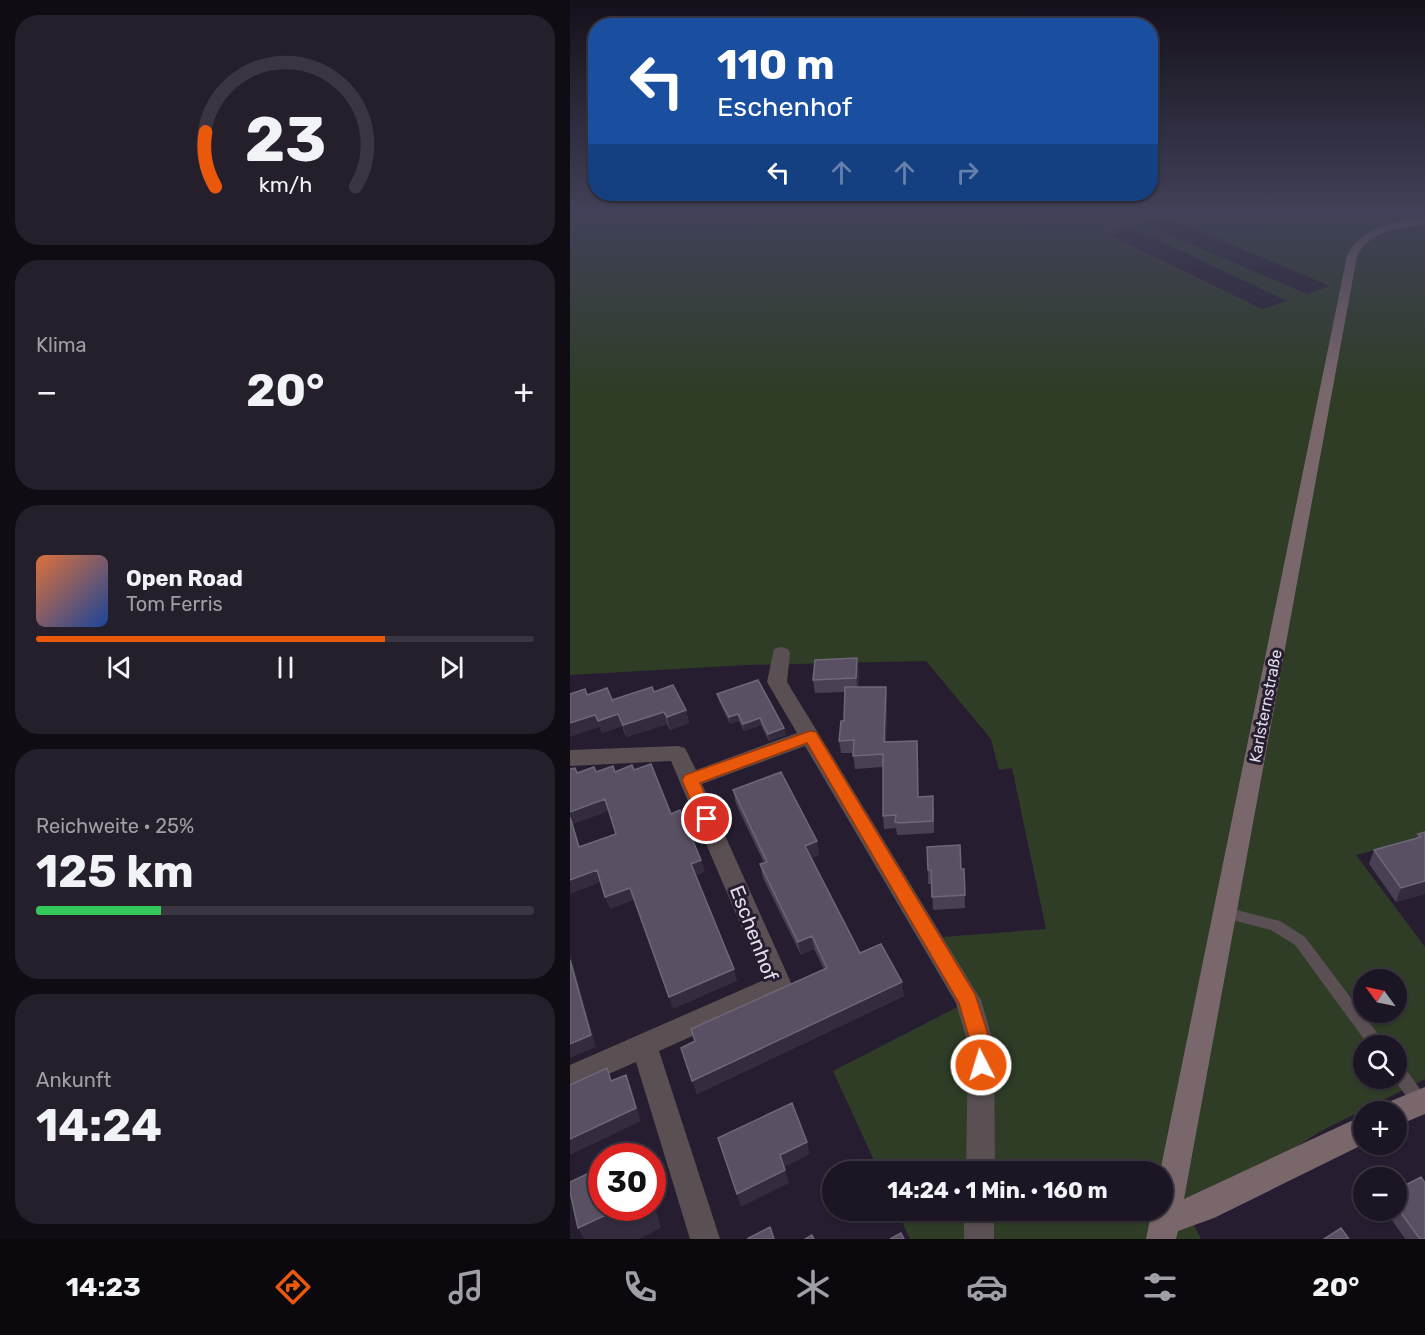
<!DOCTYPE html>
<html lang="de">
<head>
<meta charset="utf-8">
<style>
  :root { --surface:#1c1624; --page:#251f2c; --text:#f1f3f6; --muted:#a09fa6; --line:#3a3541; --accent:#ea580c }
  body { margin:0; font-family:Rubik,sans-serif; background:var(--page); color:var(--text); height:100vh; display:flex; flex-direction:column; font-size:22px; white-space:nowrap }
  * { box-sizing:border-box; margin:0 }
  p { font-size:20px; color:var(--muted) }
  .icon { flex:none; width:33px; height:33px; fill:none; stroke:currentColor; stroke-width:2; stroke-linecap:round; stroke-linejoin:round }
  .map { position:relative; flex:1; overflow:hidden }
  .details { display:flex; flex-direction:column; gap:15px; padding:15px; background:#0f0c14; width:570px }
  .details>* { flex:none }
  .top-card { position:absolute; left:18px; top:18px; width:570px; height:183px; border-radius:24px; box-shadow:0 2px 4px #0004,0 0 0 2px var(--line); background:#1a4fa0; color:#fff; overflow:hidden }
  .needle { width:39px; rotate:303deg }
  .fabs { position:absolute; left:783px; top:969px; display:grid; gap:12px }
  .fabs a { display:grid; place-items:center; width:54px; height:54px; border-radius:50%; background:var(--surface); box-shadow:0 2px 4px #0004,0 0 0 2px var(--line); font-size:30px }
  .speed { position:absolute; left:18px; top:1143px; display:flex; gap:12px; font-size:30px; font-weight:700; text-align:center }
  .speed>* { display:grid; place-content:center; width:78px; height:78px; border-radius:50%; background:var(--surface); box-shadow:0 2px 4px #0004,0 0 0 2px var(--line); line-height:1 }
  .speed .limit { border:9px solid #d22; background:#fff; color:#111 }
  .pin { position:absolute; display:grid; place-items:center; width:51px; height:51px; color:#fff; margin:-26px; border:3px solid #fff; border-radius:50%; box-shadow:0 2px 6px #0007 }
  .me { position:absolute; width:66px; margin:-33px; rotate:355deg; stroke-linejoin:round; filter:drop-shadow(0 0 4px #0008) }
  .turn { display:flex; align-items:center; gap:21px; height:126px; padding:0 30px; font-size:27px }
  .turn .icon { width:78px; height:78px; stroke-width:2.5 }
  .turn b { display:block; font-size:42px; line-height:51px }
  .lanes { display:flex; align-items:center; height:57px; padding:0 30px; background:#0003; justify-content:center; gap:30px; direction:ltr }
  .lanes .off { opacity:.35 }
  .big { font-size:45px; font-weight:700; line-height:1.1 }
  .details .card { flex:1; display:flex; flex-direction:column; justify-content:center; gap:9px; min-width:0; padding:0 21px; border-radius:24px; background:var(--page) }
  .details .dial { align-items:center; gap:0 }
  .dial svg { height:156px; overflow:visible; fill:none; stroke:var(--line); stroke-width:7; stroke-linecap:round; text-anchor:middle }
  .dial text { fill:var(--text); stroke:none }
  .song { display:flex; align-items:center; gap:18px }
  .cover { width:72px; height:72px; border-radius:9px; background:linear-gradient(135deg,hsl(20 70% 55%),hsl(220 70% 35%)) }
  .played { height:6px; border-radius:3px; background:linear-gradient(90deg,var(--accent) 70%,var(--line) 70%) }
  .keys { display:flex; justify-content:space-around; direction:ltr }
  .heat { display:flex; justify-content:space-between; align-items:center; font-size:33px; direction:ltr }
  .charge { height:9px; border-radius:4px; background:linear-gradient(90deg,#34c759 25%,var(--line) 0) }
  .trip { position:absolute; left:252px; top:1161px; width:351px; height:60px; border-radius:30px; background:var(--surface); box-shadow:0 2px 4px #0004,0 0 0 2px var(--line); font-weight:700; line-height:60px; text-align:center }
  .menu { display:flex; height:96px; justify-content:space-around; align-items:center; background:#0b090e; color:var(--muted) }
  .menu .icon { width:42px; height:42px }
  .menu .active { color:var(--accent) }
  .menu b { font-size:27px; color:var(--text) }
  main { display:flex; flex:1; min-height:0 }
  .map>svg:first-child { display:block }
  .green { fill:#2f3d27; fill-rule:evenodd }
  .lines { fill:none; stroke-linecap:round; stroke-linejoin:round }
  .lane { fill:#5a4f52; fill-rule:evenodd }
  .street { fill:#5a4f52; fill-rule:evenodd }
  .secondary { fill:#7a676c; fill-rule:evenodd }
  .wall { fill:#494053 }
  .shaded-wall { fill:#342b3e }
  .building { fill:#595163; stroke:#6e6778; stroke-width:1.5 }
  .route { fill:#ea580c; stroke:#983908; stroke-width:1.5 }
  .labels { text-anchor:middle; stroke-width:6; stroke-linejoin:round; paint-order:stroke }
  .street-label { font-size:16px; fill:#e2dde9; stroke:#261e30 }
  .near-street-label { font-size:20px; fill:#e2dde9; stroke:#261e30 }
</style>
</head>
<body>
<main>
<section class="details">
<div class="card dial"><svg viewBox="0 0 100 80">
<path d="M14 69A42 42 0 1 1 86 69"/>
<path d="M14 69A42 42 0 0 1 9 41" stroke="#ea580c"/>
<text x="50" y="56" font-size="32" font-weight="700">23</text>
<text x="50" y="72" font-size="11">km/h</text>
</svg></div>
<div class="card"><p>Klima</p>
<div class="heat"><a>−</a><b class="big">20°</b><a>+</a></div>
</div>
<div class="card">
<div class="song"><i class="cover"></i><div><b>Open Road</b><p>Tom Ferris</p></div></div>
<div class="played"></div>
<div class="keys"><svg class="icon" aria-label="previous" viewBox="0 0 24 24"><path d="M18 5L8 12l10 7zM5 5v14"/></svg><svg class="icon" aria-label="pause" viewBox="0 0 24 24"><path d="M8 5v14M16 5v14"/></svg><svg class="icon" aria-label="next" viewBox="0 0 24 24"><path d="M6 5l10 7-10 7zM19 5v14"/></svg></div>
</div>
<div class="card"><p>Reichweite · 25%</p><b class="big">125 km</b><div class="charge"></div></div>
<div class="card"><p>Ankunft</p><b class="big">14:24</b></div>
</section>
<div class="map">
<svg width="855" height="1239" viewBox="0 0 855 1239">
  <rect width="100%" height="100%" fill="#261e30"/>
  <path class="green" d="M 0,213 L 855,213 L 855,837 L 786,855 L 855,947 L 855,1079 L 751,1131 L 619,1216 L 631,1239 L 340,1239 L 327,1211 L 592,1210 L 592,1172 L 309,1171 L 263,1071 L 407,997 L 373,937 L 476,929 L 442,768 L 429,770 L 421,739 L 356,661 L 176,665 L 0,675 ZM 599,218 L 760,286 L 737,294 L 577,225 ZM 563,228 L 717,301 L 692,309 L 540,235 ZM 794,980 L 826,980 L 826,1012 L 794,1012 ZM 794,1046 L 826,1046 L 826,1078 L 794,1078 Z"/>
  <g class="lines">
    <path class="lane" d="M 581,216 L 583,217 L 583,219 L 540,228 L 537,226 Z
      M 655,907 L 710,921 L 735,937 L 817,1046 L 799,1046 L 725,945 L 701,930 L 650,917 L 648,913 L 650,909 Z
      M 826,1062 L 832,1064 L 855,1096 L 855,1108 L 850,1110 L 844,1107 L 823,1078 L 826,1078 Z"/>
    <path class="street" d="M 211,647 L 218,649 L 220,653 L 217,682 L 411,1000 L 424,1044 L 425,1172 L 396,1172 L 398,1044 L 386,1003 L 235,746 L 132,784 L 222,985 L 218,993 L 89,1051 L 150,1239 L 120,1239 L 66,1062 L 0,1091 L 0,1065 L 194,980 L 101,761 L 0,766 L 0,750 L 108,746 L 115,748 L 126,770 L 227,733 L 197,682 L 204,649 Z
      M 394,1210 L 424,1210 L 424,1239 L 394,1239 Z"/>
    <path class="secondary" d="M 855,219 L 855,225 C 830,227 799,231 787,256 L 614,1199 L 794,1115 L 794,1144 L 644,1218 L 608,1231 L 606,1239 L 576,1239 L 582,1210 L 592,1210 L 592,1172 L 590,1172 L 777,256 C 791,226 825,221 855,219 Z
      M 855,1087 L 855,1114 L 826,1126 L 826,1112 L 813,1112 L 816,1103 Z"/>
  </g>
  <path class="wall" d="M 287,658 L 289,672 L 288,687 L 316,687 L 317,699 L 316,742 L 347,741 L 348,797 L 364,809 L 364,833 L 331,835 L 327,835 L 326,828 L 314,829 L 313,816 L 313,767 L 285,769 L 283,753 L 271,753 L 269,741 L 274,721 L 275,692 L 245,693 L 243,680 Z
    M 84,692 L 116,710 L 119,723 L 100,730 L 97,724 L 56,737 L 52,726 L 32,733 L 17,695 L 42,700 Z
    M 147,694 L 216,735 L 199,741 L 191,725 L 174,731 L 169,721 L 160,724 L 149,701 Z
    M 163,790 L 247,841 L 249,855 L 241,858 L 290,953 L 334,996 L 127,1094 L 111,1048 L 125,1041 L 254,969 L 244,949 L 231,955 L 193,878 L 190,864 L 194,863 L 166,804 Z
    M 855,832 L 855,894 L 826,902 L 799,864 L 804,850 L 846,838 L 848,834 Z
    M 394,869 L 395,908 L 363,910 L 362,884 L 358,884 L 358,870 Z
    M 826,1190 L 855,1239 L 835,1239 L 815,1210 L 826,1210 Z"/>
  <path class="shaded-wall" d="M 287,658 L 289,672 L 288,691 L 286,678 Z
    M 316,687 L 317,699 L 315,755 L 314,742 Z
    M 116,710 L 119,723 L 100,730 L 97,717 Z
    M 94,712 L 97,724 L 56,737 L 53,725 Z
    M 48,714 L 52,726 L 32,733 L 28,721 Z
    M 168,714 L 169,721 L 160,724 L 159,717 Z
    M 25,715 L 29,727 L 0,737 L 0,723 Z
    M 190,718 L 191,725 L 174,731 L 173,724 Z
    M 214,728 L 216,735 L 199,741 L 198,734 Z
    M 35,799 L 39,811 L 3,824 L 14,860 L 0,817 L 0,812 Z
    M 247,841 L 249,855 L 237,860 L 235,846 Z
    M 131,860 L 135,872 L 125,876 L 121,864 Z
    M 27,870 L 31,882 L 0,894 L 0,880 Z
    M 855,881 L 855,894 L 826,902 L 831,888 Z
    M 60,888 L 64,900 L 40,909 L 35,897 Z
    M 242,936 L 244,949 L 231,955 L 228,942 Z
    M 0,954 L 26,1047 L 0,1058 Z
    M 164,969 L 167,981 L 103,1009 L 99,997 Z
    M 332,982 L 334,996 L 127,1094 L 122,1081 Z
    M 56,1075 L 61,1088 L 71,1121 L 0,1155 L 0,1139 Z
    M 237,1142 L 240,1154 L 213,1168 L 210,1155 Z
    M 215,1170 L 219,1183 L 171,1207 L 167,1194 Z
    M 82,1198 L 91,1228 L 69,1239 L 14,1239 L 8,1228 L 51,1208 L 82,1208 Z"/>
  <path class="building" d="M 287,658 L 286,678 L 243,680 L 245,660 Z
    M 188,680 L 214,728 L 198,734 L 190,718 L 173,724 L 168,714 L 159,717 L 147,694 Z
    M 103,685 L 116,710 L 97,717 L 94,712 L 53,725 L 48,714 L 28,721 L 25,715 L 0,723 L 0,694 L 15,689 L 17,695 L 37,688 L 43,702 L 42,700 L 82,687 L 84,692 Z
    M 275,687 L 316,687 L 314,742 L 347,741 L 348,797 L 363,796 L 363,821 L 329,823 L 325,822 L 326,815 L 313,816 L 313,754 L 283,756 L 284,740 L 269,741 L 271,721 L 274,721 Z
    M 81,764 L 101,814 L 110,810 L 131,860 L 121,864 L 164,969 L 99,997 L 60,888 L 35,897 L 27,870 L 0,880 L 0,817 L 9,847 L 46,834 L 35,799 L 0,812 L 0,769 L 5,768 L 7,773 L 24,767 L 26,772 L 43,766 L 45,772 L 62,765 L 64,770 Z
    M 211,772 L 247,841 L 235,846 L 290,953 L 311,944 L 332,982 L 122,1081 L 111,1048 L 125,1041 L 121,1029 L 257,968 L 242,936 L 228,942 L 190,864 L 197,862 L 163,790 Z
    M 855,832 L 855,881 L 831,888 L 804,850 L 851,837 L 848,834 Z
    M 390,845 L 391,869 L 394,869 L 395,895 L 362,897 L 361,870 L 358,870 L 357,847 Z
    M 0,960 L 21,1035 L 0,1044 Z
    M 37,1068 L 41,1081 L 56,1075 L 66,1108 L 0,1139 L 0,1085 Z
    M 222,1103 L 237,1142 L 210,1155 L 215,1170 L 167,1194 L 148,1138 Z
    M 65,1152 L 66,1156 L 55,1156 Z
    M 32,1167 L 32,1208 L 51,1208 L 8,1228 L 0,1192 L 0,1182 Z
    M 851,1177 L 855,1183 L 855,1239 L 850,1239 L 826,1206 L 826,1190 Z
    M 200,1227 L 204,1239 L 177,1239 Z
    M 771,1228 L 779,1239 L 754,1239 Z
    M 331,1233 L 334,1239 L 320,1239 Z
    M 242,1235 L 244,1239 L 235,1239 Z"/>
  <linearGradient id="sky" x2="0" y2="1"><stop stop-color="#15101a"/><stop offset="0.55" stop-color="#414159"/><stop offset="1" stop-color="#414159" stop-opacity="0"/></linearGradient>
  <rect width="855" height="387" fill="url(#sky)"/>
  <path class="route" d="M 240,731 L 246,732 L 405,994 L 421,1044 L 421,1065 L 418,1072 L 411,1075 L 404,1072 L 401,1065 L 401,1044 L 389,1003 L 237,743 L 130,783 L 145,819 L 143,823 L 137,825 L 131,823 L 129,819 L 112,780 L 115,775 Z"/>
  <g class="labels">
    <g class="street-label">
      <text transform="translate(695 706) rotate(-79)" y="6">Karlsternstraße</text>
    </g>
    <g class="near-street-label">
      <text transform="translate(184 933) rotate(69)" y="7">Eschenhof</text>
    </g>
  </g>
</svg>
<div class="fabs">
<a><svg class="needle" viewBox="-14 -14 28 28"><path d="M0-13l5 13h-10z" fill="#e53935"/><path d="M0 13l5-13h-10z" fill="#a09fa6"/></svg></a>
<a><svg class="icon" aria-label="search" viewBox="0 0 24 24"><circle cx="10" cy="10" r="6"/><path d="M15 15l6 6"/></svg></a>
<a>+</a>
<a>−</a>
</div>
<div class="speed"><div class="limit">30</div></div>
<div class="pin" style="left:137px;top:819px;background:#d93025"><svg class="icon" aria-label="arrive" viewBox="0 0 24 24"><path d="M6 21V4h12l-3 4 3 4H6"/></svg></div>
<svg class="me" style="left:411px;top:1065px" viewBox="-20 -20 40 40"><circle r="17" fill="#ea580c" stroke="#fff" stroke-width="3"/><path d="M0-11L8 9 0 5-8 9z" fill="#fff"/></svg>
<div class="trip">14:24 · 1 Min. · 160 m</div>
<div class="top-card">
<div class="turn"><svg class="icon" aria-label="left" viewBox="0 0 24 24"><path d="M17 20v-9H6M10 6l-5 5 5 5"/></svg><div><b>110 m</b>Eschenhof</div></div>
<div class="lanes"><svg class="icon" aria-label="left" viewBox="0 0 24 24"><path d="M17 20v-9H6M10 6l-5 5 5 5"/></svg><svg class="icon off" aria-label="ahead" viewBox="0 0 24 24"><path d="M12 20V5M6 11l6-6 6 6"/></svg><svg class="icon off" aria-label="ahead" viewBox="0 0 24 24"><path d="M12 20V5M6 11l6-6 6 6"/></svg><svg class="icon off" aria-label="right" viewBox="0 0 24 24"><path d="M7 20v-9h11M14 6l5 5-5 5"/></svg></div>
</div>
</div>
</main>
<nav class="menu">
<b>14:23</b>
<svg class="icon active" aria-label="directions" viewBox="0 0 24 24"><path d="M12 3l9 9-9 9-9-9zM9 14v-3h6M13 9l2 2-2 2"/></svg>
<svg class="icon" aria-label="music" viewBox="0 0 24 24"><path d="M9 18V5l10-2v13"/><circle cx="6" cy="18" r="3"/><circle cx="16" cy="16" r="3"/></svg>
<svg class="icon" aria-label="phone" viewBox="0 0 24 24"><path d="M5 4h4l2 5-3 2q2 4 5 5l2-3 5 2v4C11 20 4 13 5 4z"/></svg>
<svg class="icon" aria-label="climate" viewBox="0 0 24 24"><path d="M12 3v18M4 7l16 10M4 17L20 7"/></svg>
<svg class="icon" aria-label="car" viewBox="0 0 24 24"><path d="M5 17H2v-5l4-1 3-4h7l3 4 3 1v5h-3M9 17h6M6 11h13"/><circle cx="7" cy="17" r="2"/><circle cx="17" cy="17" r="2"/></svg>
<svg class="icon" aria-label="filters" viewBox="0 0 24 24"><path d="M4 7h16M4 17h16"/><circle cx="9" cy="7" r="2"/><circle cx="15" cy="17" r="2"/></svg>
<b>20°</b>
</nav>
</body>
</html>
